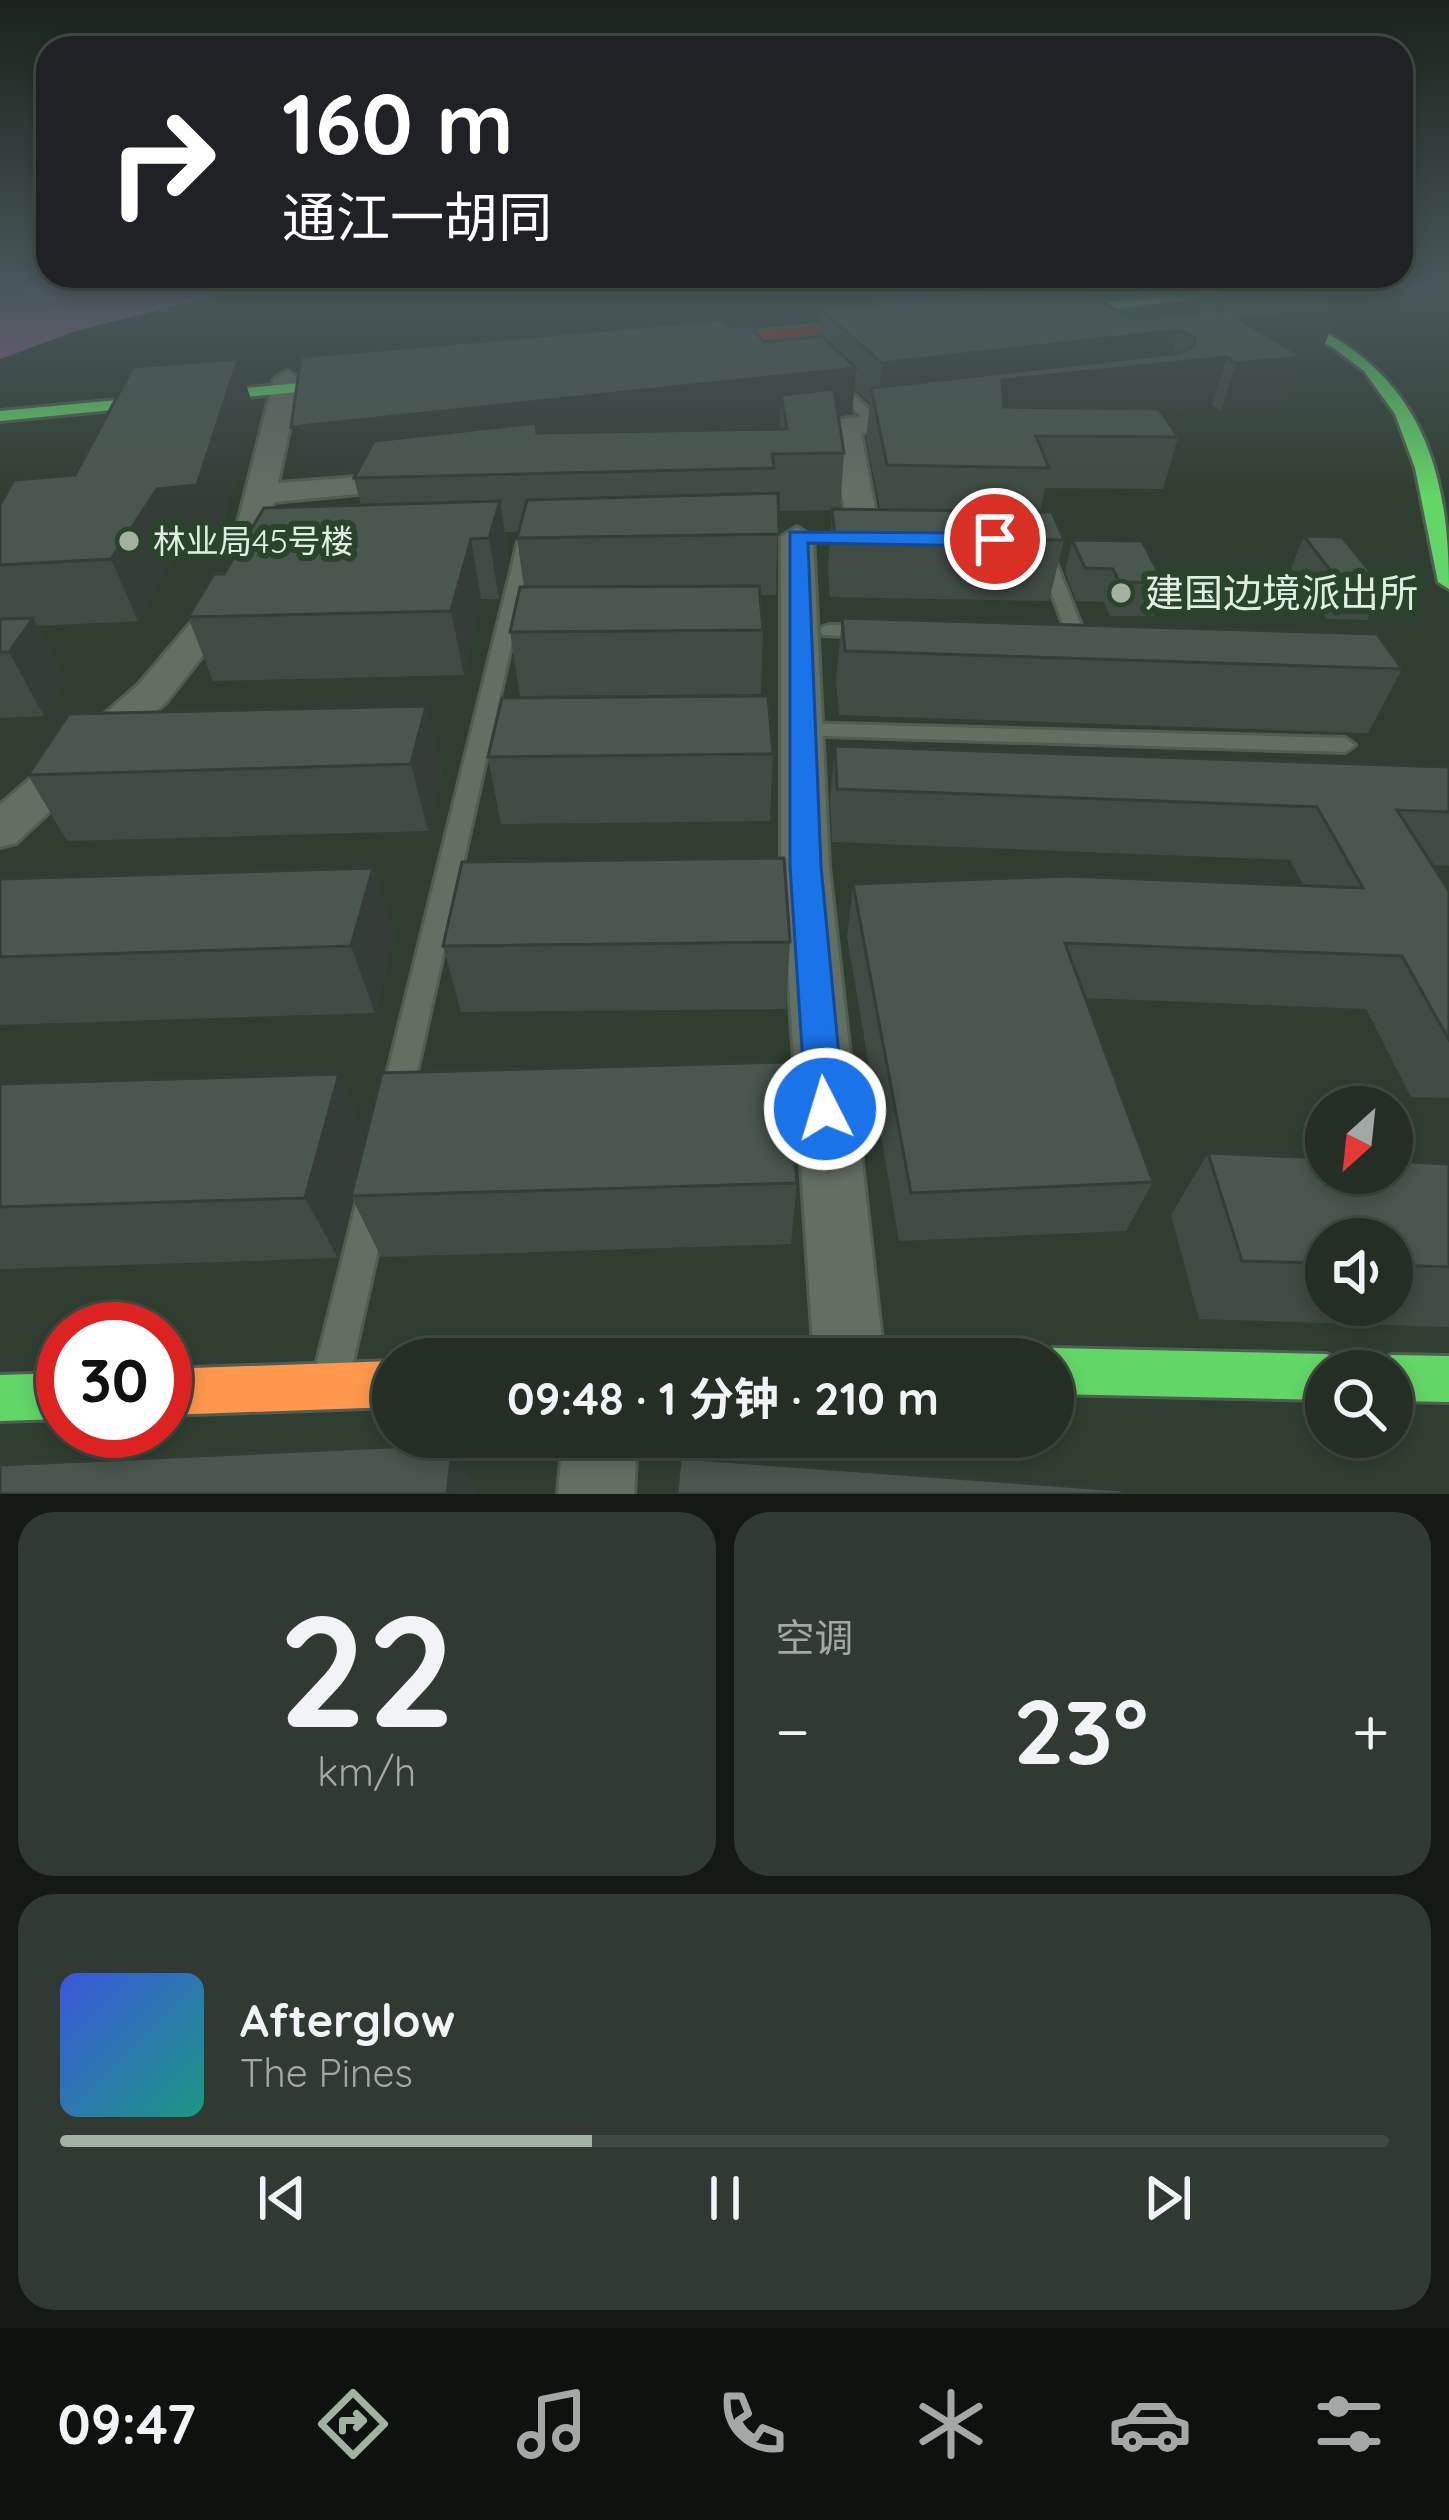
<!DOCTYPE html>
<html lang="zh">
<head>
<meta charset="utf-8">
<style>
  :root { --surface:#242e25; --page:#303a32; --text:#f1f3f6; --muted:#a3a8a7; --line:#414a42; --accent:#a2b1a2 }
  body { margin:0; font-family:Quicksand,"Noto Sans SC",sans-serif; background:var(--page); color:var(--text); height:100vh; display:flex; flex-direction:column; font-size:45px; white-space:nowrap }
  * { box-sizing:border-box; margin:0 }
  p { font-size:39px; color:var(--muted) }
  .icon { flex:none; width:66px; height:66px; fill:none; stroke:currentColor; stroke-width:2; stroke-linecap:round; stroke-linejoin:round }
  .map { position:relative; height:1494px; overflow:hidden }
  .sheet { display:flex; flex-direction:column; gap:18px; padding:18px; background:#141914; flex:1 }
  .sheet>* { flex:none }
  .hud { position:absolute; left:36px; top:36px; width:1377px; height:252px; border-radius:36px; box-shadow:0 6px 18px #0003,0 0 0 3px var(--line); background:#202124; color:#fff; overflow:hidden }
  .needle { width:78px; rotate:207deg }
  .tools { position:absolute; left:1305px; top:1086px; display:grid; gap:24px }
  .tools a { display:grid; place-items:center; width:108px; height:108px; border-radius:50%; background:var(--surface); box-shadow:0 6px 18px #0003,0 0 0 3px var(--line); font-size:60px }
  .speed { position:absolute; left:36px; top:1302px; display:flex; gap:24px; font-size:60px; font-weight:700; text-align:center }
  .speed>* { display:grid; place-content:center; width:156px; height:156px; border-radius:50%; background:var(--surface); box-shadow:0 6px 18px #0003,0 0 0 3px var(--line); line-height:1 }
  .speed .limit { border:18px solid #d22; background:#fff; color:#111 }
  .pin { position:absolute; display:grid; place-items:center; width:102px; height:102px; color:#fff; margin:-51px; border:6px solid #fff; border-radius:50%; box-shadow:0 3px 12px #0007 }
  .me { position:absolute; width:132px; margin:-66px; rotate:355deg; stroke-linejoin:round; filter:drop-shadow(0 0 9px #0008) }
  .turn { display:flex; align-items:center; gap:42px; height:252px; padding:0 48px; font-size:54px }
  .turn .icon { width:156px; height:156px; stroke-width:2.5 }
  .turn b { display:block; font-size:84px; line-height:102px }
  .big { font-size:90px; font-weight:700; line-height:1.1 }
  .sheet .card { flex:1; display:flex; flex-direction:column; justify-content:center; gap:18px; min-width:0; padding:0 42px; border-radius:36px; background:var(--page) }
  .sheet .dial { align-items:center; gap:0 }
  .dial b { font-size:156px; line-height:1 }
  .song { display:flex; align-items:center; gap:36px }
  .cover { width:144px; height:144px; border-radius:18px; background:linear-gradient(135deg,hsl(230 70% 55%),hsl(170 70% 35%)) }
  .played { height:12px; border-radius:6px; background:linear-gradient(90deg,var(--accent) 40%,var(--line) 40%) }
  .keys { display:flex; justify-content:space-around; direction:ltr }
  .heat { display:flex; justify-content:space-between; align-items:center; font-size:66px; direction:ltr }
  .sheet .tiles { flex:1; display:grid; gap:18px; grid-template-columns:1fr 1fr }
  .card:last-child { grid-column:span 2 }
  .trip { position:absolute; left:372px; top:1338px; width:702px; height:120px; border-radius:60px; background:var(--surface); box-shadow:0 6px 18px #0003,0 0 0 3px var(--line); font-weight:700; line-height:120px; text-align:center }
  .dock { display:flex; height:192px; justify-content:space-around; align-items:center; background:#0e120f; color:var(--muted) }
  .dock .icon { width:84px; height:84px }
  .dock .selected { color:var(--accent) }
  .dock b { font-size:54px; color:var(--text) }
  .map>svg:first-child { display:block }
  .water { fill:#915b93 }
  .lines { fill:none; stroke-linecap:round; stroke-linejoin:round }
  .lane-casing { stroke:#505d51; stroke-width:6 }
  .street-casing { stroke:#505d51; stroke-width:6 }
  .fast-casing { stroke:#505d51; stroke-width:6 }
  .slow-casing { stroke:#505d51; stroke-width:6 }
  .jam-casing { stroke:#505d51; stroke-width:6 }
  .lane { fill:#646f64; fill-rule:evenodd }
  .street { fill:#646f64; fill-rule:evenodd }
  .fast { fill:#63d668; fill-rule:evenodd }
  .slow { fill:#ff974d; fill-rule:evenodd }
  .jam { fill:#b3261e; fill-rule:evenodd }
  .wall { fill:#404b43; fill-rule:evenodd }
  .shaded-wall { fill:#343d37 }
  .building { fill:#4a574e; stroke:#343d37; stroke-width:3 }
  .route { fill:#1a73e8; stroke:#114b97; stroke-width:3 }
  .poi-dot { fill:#a2b1a2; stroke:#2a442c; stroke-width:4.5 }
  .labels { text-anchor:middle; stroke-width:12; stroke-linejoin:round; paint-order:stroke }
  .far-poi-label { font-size:33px; fill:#dfefdf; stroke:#2a442c; text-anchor:start }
  .poi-label { font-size:39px; fill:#dfefdf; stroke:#2a442c; text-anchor:start }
</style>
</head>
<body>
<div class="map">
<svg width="1449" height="1494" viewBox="0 0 1449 1494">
  <rect width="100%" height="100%" fill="#303e31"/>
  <path class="water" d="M 0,290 L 237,290 L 76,331 L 0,359 Z"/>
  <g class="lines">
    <defs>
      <path id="lane" d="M 832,381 L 840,381 L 879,419 L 879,425 L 869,425 L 832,387 Z
        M 526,537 L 534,542 L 411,1099 L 406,1108 L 396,1112 L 386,1108 L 381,1099 L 518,542 Z
        M 1044,547 L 1052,552 L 1085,635 L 1083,639 L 1058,641 L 1049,635 L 1051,631 L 1065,629 L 1036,552 Z
        M 829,625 L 865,625 L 874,631 L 865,637 L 823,635 L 820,631 L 823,627 Z
        M 800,723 L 1345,738 L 1355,745 L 1345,752 L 793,735 L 790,730 Z
        M 373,1185 L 384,1189 L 389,1200 L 353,1362 L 347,1374 L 335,1380 L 323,1374 L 317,1362 L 357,1200 L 362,1189 Z"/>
      <path id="street" d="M 287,371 L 300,379 L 278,483 L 409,473 L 424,482 L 420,488 L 274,502 L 265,529 L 243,529 L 238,522 L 274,379 Z
        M 921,408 L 931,410 L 931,422 L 861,433 L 880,536 L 864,546 L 848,536 L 834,437 L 786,443 L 772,435 L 786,427 Z
        M 797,527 L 813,537 L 829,867 L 884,1359 L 814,1359 L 781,867 L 781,537 Z
        M 230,587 L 248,598 L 167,701 L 16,843 L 0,847 L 0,805 L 139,684 L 218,591 Z
        M 563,1437 L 637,1437 L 634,1494 L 558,1494 Z"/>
      <path id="fast" d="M 1195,290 C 1238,290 1253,299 1291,315 C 1416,369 1449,459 1449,589 L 1438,582 L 1415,468 L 1395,414 L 1364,371 L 1332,347 L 1222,295 L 1019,320 L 1012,316 Z
        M 385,375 L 391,377 L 391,383 L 0,421 L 0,411 Z
        M 1053,1348 L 1326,1354 L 1342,1361 L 1346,1371 L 1326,1371 L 1326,1400 L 1053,1394 L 1053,1359 L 1035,1359 Z
        M 1392,1355 L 1449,1356 L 1449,1402 L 1392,1401 L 1392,1371 L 1372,1371 L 1376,1362 Z
        M 63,1373 L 63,1419 L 0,1421 L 0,1375 Z"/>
      <path id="slow" d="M 393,1361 L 393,1407 L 165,1415 L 165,1369 Z"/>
      <path id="jam" d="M 908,317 L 913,318 L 913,324 L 670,350 L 662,345 L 670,340 Z"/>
    </defs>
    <use href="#lane" class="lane-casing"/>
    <use href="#street" class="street-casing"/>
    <use href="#fast" class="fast-casing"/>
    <use href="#slow" class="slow-casing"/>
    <use href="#jam" class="jam-casing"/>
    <use href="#lane" class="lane"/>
    <use href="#street" class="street"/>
    <use href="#fast" class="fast"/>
    <use href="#slow" class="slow"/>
    <use href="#jam" class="jam"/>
  </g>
  <path class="wall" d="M 1202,294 L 1338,309 L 1320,357 L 1303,359 L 1286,404 L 1221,411 L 1212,405 L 1159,411 L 1178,437 L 1163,489 L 1045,488 L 1040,512 L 1064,540 L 1049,601 L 830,597 L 828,568 L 832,510 L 778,511 L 776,595 L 760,595 L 763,630 L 761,694 L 520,696 L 510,632 L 524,587 L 517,538 L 519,532 L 505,532 L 509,560 L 499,599 L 481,599 L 464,675 L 213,681 L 188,617 L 361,505 L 354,478 L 358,471 L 305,477 L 728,327 L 764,342 L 819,336 L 820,308 L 1132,320 L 1196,314 ZM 854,388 L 870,403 L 866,438 L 880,509 L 840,509 L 844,453 L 838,416 L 852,414 ZM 780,422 L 779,429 L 706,431 L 740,427 Z
    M 238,359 L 254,410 L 218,544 L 179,548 L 138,621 L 37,626 L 66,681 L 44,716 L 0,718 L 0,505 L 75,475 Z
    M 1304,536 L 1382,586 L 1367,620 L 1327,619 L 1291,568 Z
    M 1072,540 L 1164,583 L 1154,616 L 1110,616 L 1104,602 L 1076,601 L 1065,572 Z
    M 842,618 L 1402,669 L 1368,733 L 839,715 L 836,681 Z
    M 426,706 L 442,771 L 428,831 L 67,841 L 28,775 Z
    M 835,746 L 1449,767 L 1449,866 L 1433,865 L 1449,891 L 1449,1098 L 1411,1097 L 1366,1009 L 1085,998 L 1153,1182 L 1126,1231 L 899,1241 L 847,937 L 853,884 L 1303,885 L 1290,860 L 832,842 L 830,798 Z
    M 773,754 L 770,821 L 501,824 L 488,757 Z
    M 373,868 L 395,935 L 375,1013 L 0,1025 L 0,879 Z
    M 790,942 L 786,1009 L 461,1012 L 443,946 Z
    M 339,1074 L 366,1137 L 797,1183 L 791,1244 L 381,1257 L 352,1198 L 338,1258 L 0,1269 L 0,1084 Z
    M 1208,1153 L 1449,1164 L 1449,1327 L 1199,1319 L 1171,1215 ZM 1326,1239 L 1392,1239 L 1392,1305 L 1326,1305 Z"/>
  <path class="shaded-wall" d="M 1338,309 L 1320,357 L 1303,359 L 1286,404 L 1221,411 L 1236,363 L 1231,360 L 1245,318 Z
    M 1178,330 L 1169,363 L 1227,357 L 1212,405 L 993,429 L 877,411 L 882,363 Z
    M 238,359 L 254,410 L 218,544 L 179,548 L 138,621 L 111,559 Z
    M 856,368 L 852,414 L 786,422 L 781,395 L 780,422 L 305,477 L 291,427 Z
    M 500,501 L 509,560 L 499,599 L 489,538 Z
    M 471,539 L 481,599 L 464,675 L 451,611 Z
    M 33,618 L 66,681 L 44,716 L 9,652 Z
    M 426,706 L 442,771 L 428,831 L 411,764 Z
    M 373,868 L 395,935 L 375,1013 L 351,946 Z
    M 339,1074 L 367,1139 L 338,1258 L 305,1198 Z
    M 453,1444 L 478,1492 L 478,1494 L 447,1494 Z"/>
  <path class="building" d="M 1001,290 L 1083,290 L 1132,320 L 1224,311 L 1304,357 L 1236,363 L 1227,357 L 1002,380 L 1004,407 L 1159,409 L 1178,437 L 1036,436 L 1049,468 L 887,465 L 871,388 L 1180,353 L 1195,345 L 1195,338 L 1178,330 L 882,363 L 820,308 Z
    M 1247,290 L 1297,290 L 1338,309 L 1245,318 L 1202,294 Z
    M 723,320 L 728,327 L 749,325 L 764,342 L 821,336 L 856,368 L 291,427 L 301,357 Z
    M 238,359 L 197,485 L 157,489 L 111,559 L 0,565 L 0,505 L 14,480 L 75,475 L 133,367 Z
    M 834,389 L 844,453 L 772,454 L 774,468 L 354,478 L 374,441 L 536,423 L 537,433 L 787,429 L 781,395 Z
    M 778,493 L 779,534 L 517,538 L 527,500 Z
    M 500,501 L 489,538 L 471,539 L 451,611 L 188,617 L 214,574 L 224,574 L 264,508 Z
    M 832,509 L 1052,512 L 1064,540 L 835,536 Z
    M 1304,536 L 1342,537 L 1382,586 L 1342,586 Z
    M 1072,540 L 1142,541 L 1164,583 L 1119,582 L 1113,569 L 1085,568 Z
    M 759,586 L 763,630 L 510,632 L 520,587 Z
    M 33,618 L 9,652 L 0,652 L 0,619 Z
    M 842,618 L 1377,634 L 1402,669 L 845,651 Z
    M 768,696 L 773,754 L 488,757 L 502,698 Z
    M 426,706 L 411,764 L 28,775 L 69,714 Z
    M 835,746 L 1449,767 L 1449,812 L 1397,810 L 1449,891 L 1449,1040 L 1402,956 L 1065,943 L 1153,1182 L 911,1193 L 853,884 L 1067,876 L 1363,888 L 1317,807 L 837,789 Z
    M 784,858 L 790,942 L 443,946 L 462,862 Z
    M 373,868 L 351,946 L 0,957 L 0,879 Z
    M 786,1062 L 797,1183 L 351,1196 L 382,1073 Z
    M 339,1074 L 305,1198 L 0,1207 L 0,1084 Z
    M 1208,1153 L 1326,1158 L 1326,1173 L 1392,1173 L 1392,1161 L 1449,1164 L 1449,1267 L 1392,1265 L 1392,1239 L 1326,1239 L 1326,1263 L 1242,1261 Z
    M 453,1444 L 447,1494 L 0,1494 L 0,1465 Z
    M 680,1458 L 1121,1490 L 1122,1494 L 677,1494 Z"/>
  <linearGradient id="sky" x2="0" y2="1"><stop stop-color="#1a221b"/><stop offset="0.58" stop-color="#48585a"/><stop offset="1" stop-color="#48585a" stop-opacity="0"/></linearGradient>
  <rect width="1449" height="499" fill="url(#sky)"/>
  <path class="route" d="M 790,532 L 995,533 L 1006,539 L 995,546 L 808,543 L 821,866 L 844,1109 L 838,1122 L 825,1127 L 812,1122 L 806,1109 L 790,866 Z"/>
  <g class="poi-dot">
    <circle cx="129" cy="541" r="12"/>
    <circle cx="1121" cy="593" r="12"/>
  </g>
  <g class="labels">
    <g class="far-poi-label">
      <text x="153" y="553">林业局45号楼</text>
    </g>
    <g class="poi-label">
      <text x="1145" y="607">建国边境派出所</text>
    </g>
  </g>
</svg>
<div class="tools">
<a><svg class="needle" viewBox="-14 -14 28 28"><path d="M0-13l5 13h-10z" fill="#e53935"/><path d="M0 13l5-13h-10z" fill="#a3a8a7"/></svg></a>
<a><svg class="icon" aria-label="sound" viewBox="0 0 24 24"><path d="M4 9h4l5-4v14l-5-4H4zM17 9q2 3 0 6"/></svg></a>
<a><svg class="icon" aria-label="search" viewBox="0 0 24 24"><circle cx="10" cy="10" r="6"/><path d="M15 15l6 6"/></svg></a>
</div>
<div class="speed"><div class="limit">30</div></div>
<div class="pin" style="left:995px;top:539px;background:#d93025"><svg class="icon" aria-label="arrive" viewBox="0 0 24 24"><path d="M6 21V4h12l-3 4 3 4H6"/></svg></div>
<svg class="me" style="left:825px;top:1109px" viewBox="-20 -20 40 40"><circle r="17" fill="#1a73e8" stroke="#fff" stroke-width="3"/><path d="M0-11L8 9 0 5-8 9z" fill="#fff"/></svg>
<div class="trip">09:48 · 1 分钟 · 210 m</div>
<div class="hud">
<div class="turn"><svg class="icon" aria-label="right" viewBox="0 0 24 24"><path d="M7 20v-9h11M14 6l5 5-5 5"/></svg><div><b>160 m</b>通江一胡同</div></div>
</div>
</div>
<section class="sheet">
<div class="tiles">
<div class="card dial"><b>22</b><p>km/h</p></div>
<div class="card"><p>空调</p>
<div class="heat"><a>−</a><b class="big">23°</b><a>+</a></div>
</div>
<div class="card">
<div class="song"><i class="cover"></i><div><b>Afterglow</b><p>The Pines</p></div></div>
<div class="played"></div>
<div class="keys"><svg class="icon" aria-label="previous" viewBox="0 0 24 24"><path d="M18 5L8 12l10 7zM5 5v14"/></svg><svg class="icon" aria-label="pause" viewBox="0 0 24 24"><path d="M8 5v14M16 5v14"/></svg><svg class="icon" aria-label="next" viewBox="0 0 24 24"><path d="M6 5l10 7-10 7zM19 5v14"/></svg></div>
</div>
</div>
</section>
<nav class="dock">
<b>09:47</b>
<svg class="icon selected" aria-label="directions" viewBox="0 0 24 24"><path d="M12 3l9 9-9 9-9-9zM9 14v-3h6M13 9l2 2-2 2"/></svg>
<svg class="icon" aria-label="music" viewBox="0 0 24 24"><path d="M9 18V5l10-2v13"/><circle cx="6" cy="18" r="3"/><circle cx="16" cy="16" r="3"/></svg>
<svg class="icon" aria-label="phone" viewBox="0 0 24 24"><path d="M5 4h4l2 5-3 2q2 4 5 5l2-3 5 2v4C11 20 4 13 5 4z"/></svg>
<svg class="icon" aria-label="climate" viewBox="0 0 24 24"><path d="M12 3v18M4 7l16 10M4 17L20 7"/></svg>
<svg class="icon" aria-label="car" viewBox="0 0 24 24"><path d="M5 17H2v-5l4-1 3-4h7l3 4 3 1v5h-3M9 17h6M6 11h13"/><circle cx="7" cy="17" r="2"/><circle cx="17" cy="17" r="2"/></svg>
<svg class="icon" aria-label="filters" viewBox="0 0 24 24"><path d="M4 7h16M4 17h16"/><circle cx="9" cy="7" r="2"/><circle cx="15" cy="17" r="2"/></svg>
</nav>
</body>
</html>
